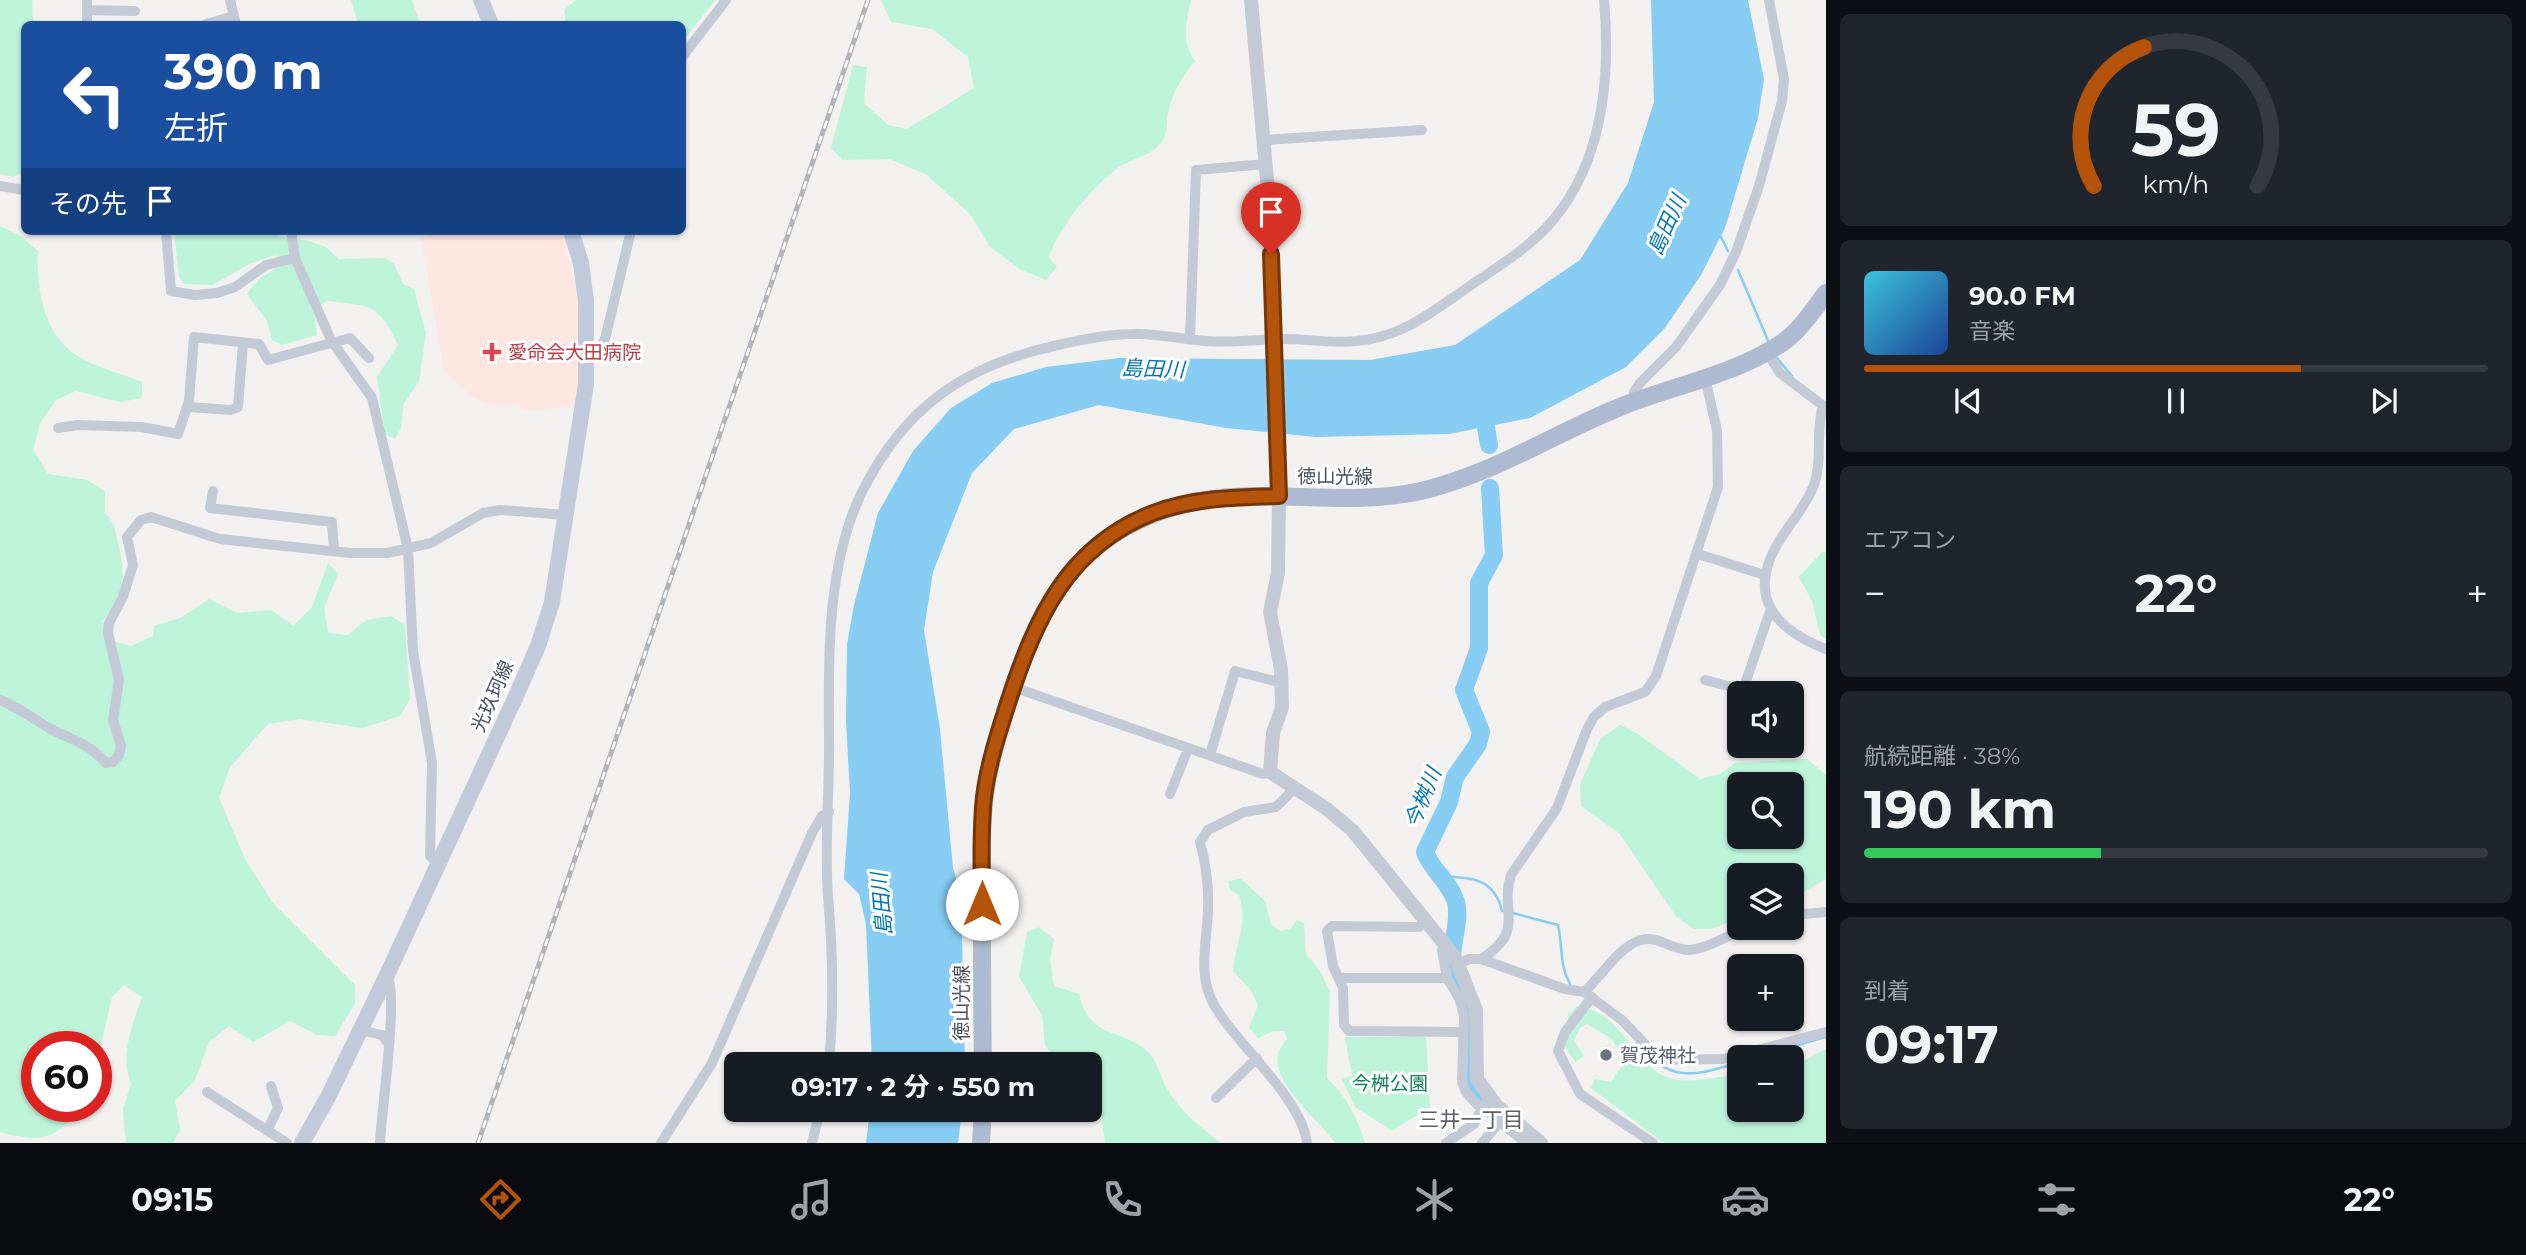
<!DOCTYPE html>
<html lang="ja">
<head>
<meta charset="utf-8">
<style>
  :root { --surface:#171b24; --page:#20242c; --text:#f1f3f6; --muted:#9ea1a6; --line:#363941; --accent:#b45309 }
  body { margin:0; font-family:Montserrat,"Noto Sans JP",sans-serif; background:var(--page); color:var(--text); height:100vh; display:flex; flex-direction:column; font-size:26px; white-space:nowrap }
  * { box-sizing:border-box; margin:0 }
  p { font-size:23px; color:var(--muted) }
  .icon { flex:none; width:38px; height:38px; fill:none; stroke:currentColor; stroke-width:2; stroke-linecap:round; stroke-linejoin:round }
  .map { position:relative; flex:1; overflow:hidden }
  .drawer { display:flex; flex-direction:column; gap:14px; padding:14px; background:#0d0f14; width:700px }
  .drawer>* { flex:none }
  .top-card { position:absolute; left:21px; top:21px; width:665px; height:214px; border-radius:10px; box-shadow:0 2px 5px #0004; background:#1a4fa0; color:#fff; overflow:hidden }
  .tools { position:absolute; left:1727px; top:681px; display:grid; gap:14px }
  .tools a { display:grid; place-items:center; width:77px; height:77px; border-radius:10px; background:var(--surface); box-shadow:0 2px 5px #0004; font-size:35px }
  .speed { position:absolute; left:21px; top:1031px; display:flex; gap:14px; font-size:35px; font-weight:700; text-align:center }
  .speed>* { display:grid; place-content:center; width:91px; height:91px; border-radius:50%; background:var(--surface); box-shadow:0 2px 5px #0004; line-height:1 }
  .speed .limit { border:10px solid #d22; background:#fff; color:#111 }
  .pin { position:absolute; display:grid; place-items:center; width:60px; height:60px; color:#fff; margin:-72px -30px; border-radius:50% 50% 50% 0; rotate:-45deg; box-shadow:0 0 7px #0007 }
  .pin .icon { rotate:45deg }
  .me { position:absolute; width:77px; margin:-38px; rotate:0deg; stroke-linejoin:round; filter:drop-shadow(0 0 5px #0008) }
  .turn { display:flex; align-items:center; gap:24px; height:147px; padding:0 28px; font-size:32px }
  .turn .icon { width:91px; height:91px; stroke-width:2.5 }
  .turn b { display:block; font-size:49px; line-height:60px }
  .then { display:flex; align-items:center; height:66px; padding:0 28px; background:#0003; gap:14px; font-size:26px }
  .big { font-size:52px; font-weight:700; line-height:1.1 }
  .drawer .widget { flex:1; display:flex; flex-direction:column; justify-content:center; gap:10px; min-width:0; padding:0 24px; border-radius:10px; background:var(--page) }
  .drawer .dial { align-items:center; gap:0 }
  .dial svg { height:182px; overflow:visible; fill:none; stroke:var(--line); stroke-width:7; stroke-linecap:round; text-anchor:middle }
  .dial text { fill:var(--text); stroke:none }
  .song { display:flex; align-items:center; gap:21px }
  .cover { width:84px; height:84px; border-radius:10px; background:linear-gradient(135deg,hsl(190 70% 55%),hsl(220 70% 35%)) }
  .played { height:7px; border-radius:4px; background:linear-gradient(90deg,var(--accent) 70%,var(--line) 70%) }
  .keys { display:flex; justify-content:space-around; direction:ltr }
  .heat { display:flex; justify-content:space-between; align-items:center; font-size:38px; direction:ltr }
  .charge { height:10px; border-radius:5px; background:linear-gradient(90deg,#34c759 38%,var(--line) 0) }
  .trip { position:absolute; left:724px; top:1052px; width:378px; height:70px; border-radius:10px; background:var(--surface); box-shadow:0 2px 5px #0004; font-weight:700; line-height:70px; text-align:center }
  .menu { display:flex; height:112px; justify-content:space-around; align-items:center; background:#090b0e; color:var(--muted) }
  .menu .icon { width:49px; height:49px }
  .menu .selected { color:var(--accent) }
  .menu b { font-size:32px; color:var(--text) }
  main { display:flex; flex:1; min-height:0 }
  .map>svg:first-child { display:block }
  .medical { fill:#fde7e0 }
  .green { fill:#bcf3d9; fill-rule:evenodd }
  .water { fill:#86ccf3 }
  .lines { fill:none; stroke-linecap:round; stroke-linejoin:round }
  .stream { stroke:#86ccf3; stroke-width:2.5 }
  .river { stroke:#86ccf3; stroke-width:18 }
  .minor { stroke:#c3cad6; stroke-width:10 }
  .tertiary { stroke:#c3cad6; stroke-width:14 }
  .secondary { stroke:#c1cada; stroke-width:16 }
  .primary { stroke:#aebad1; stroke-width:18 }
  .rail-casing { stroke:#b2b4bb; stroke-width:5 }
  .rail { stroke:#fff; stroke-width:2.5; stroke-dasharray:8; stroke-linecap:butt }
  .route-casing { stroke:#753606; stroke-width:18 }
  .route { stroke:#b45309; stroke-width:12 }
  .health-dot { fill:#e0444e; stroke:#fff; stroke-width:2.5 }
  .worship-dot { fill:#6b7280; stroke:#fff; stroke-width:2.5 }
  .labels { text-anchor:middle; stroke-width:6; stroke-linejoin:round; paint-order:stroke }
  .health-label { font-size:19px; fill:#be3a42; stroke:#fff; text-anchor:start }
  .street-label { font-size:19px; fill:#46505f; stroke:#fff }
  .worship-label { font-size:19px; fill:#5b616d; stroke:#fff; text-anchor:start }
  .park-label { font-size:19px; fill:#10825a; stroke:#fff }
  .water-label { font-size:21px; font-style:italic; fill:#0176b8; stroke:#fff }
  .neighbourhood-label { font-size:21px; fill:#5c5f66; stroke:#fff }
</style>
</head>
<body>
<main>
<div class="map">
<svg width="1826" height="1143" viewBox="0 0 1826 1143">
  <rect width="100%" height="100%" fill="#f3f0f0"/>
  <path class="medical" d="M 449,231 L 562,231 L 576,289 L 579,319 L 577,406 L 530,410 L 509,405 L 491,406 L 472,397 L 444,370 L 421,238 Z"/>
  <path class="green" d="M 0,0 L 32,0 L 33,24 L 24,24 L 24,171 L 14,177 L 0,174 Z
    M 351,0 L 412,0 L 420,24 L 358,24 Z
    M 576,0 L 715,0 L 683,41 L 682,24 L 566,24 L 564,10 Z
    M 881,0 L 1191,0 C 1186,21 1181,42 1195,61 C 1182,78 1172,92 1168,113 C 1166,122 1168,133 1163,140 C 1152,157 1133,157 1118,168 C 1091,188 1059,226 1049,257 L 1057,267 L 1046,280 L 1020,269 L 990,247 L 970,214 L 927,175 L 890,159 L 842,160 L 831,148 L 853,65 L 867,67 L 864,103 L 888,125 L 907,129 L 974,88 L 968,57 L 932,29 L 891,22 Z
    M 0,226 L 21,236 L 38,251 C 36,287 43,333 76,355 C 94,367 121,373 142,382 L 142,398 L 120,402 L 76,391 L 56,400 L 40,423 L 33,450 L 48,474 L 87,480 L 105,491 L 105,513 C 115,523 115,529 118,543 C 126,578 126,591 103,621 L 109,640 L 131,646 L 153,636 L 154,626 L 180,618 L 209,599 L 237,613 L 271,610 L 293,626 L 312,607 L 328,563 L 338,574 L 324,608 L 328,633 L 348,635 L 366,620 L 391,616 L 405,625 L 410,699 L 400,716 L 363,728 L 300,719 L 268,724 L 230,767 L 219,798 L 246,861 L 273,903 L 355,985 L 355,1004 L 335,1036 L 317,1035 L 290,1021 L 253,1042 L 229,1026 L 209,1042 L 195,1080 L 175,1101 L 180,1130 L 173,1143 L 126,1143 L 123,1109 L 131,1084 C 119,1055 133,1025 142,997 L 124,985 L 112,997 L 96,1065 L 96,1046 L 37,1046 L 37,1106 L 82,1106 C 55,1141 41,1143 0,1132 Z
    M 174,231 L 273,231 L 279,236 L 309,241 L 326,247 L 339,259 L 385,258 L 394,264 L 403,284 L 414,289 L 426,333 L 419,381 L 403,405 L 401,428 L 395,439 L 385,434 L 377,377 L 398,345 C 378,302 370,306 326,301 L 314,312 L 317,335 L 282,345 L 272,340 L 267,321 L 247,294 L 257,281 L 276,268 L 276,255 L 251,263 L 213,285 L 184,284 L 179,277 Z
    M 1822,552 L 1826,552 L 1826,639 L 1820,635 L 1812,601 L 1799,577 Z
    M 1620,725 L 1638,734 L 1700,779 L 1720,774 L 1735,763 L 1807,759 L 1826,775 L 1826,879 L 1792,899 L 1792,875 L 1740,875 L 1739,918 L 1711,929 L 1694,929 L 1676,916 L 1619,833 L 1581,806 L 1580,784 L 1601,738 ZM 1740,784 L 1792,784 L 1792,836 L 1740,836 Z
    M 1241,879 L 1265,901 L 1271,925 L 1281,931 L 1291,928 L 1297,920 L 1304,923 L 1306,954 L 1320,971 L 1330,991 L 1327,1078 C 1347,1098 1357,1116 1365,1143 L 1335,1143 C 1320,1120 1272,1085 1278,1054 C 1279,1049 1284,1043 1287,1039 L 1284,1031 L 1273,1031 L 1258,1038 L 1249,1028 L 1258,1005 L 1250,989 L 1233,971 C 1235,941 1249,927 1239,895 L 1230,890 L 1228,881 Z
    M 1038,927 L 1054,939 L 1050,959 L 1054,986 L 1079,994 C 1091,1043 1123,1026 1150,1054 C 1158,1063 1161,1079 1167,1089 C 1180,1111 1201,1128 1221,1143 L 1105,1143 L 1101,1111 L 1090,1097 L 1090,1064 L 1058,1064 L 1045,1045 L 1042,1015 L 1019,977 L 1027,932 Z
    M 1577,1006 C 1622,1012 1630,1060 1664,1076 C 1687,1086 1715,1076 1739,1075 L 1740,1110 L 1792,1110 L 1792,1067 L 1826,1049 L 1826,1143 L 1664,1143 L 1591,1088 L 1595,1079 L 1611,1082 L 1625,1061 L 1612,1039 L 1587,1024 L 1580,1028 L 1574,1040 L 1584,1056 L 1575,1062 L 1564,1045 L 1572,1027 L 1567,1016 Z
    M 1345,1037 L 1426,1037 L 1430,1107 L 1392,1131 L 1355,1107 L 1342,1079 L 1352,1076 Z"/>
  <path class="water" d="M 1651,0 L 1748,0 L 1764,79 L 1758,118 L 1725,228 L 1701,275 L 1665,328 L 1626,367 L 1530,418 L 1449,434 L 1316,437 L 1226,428 L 1099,405 L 1014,429 L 972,473 L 933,572 L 924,630 L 940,729 L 953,868 L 961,896 L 965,1064 L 872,1064 L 866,924 L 859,894 L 844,879 L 850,793 L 846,721 L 847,644 L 854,605 L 878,513 L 913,451 L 951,408 L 992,383 L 1046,367 L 1119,358 L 1370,360 L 1455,345 L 1580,260 L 1628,183 L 1654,102 Z
    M 870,1110 L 962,1110 L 958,1143 L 866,1143 Z"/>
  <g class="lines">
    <path class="stream" d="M 1720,235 L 1728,251
      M 1738,270 L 1769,343
      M 1777,358 L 1792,376
      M 1440,876 C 1470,878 1494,877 1502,911 L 1506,911
      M 1513,913 L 1558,925 C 1563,947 1559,964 1570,984
      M 1637,1043 C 1669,1084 1695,1076 1740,1062
      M 1756,1057 L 1826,1037"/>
    <path class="river" d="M 1482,405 L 1489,445
      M 1490,488 L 1494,555 L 1479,583 L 1479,648 L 1464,690 L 1481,732 L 1478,744 L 1455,777 L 1449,802 L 1425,852 C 1432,871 1450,882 1456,902 C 1461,922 1450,945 1452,966 C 1454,981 1466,994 1469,1010 C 1478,1062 1448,1076 1499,1115"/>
    <path class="minor" d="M 230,0 L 236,24
      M 87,10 L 135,11
      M 87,24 L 87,0
      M 206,24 L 234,16
      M 682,57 L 726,0
      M 1264,140 L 1422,130
      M 0,186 L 24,190
      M 166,231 L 171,291 L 195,295 L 217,293 L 235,287 L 266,265 L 295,258
      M 291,231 L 295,258 L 331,340 L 372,398 L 408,549 L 413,651 L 432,763 L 430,856 L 439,864
      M 1190,339 L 1196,170 L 1266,164
      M 1767,352 L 1780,373 L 1826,408
      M 587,360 L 598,351 L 605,339 L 631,231
      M 1635,401 L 1634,392 L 1640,383 L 1676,347 L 1720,285 L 1736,252 L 1759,186 L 1782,101 L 1784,79 L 1769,0
      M 1823,405 C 1815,431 1823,459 1814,485 C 1805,508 1790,523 1778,543 C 1746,597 1776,630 1826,649
      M 188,407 L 231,410 L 238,407 L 243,343
      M 58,428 L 77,425 L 142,427 L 178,434 L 189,401 L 194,337 L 259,344 L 268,360 L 350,338 L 369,358
      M 213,491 L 210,508 L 332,522 L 334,551
      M 1698,554 L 1765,575
      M 1705,680 L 1743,690 L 1770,611
      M 1013,687 L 1263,774 L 1270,772
      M 0,700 C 18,707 32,718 49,728 C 73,741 86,741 106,763 L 113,762 L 119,755 L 121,746 L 113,720 L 119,680 L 108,633 L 109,623 L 123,597 L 133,565 L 127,537 L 141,520 L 151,517 L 220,539 L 350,553 L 387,553 L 431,543 L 483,513 L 500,510 L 567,515
      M 1210,755 L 1235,671 L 1282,683
      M 1295,788 L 1276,807 L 1244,812 L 1208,830 L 1200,842 C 1206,864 1209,887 1208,911 C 1207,940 1198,973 1212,1001 C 1233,1042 1301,1096 1307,1143
      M 1170,794 L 1188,749
      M 1792,915 L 1826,912
      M 1425,921 L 1419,927 L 1332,926 L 1327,931 L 1333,966 L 1343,988 L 1344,1025 L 1349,1031 L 1463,1032
      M 1444,946 L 1442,950 L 1447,978 L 1459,998 L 1464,1016 L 1462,1082 L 1466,1092 L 1481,1109
      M 1481,959 C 1527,931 1499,910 1511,875 L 1557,808 L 1587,729 L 1594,717 L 1605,707 L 1645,692 L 1656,676 L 1718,487 L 1717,431 L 1705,377
      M 1459,964 L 1469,959 L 1481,959 L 1565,989 L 1584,992 L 1622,1020 L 1660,1060 L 1723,1059 L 1826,1032
      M 1340,978 L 1447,978
      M 1584,992 C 1601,977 1619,946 1641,940 C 1657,935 1672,950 1689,950 C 1707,949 1729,935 1745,928
      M 1592,997 L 1565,1032 L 1558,1051 L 1580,1094 L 1653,1143
      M 361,1030 L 382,1035 L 388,1043
      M 829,1064 C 834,1007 833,952 828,896 C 824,843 830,788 829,735 C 828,657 827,561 863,490 C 905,407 964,366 1054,346 C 1079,340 1106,334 1133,334 C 1157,333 1181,339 1205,341 C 1229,343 1253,340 1277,339 C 1304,338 1330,344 1357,341 C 1399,338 1431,313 1464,290 C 1493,270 1523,252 1547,227 C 1603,166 1611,79 1604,0
      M 207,1092 L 287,1143
      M 1216,1098 L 1257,1058
      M 267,1131 L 278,1108 L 271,1086
      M 380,1143 C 381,1114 399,993 387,975
      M 661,1143 L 712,1063 L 812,833 L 822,816 L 829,812
      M 812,1143 L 820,1110
      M 1446,1143 L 1474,1124 L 1484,1104
      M 1482,1143 L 1500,1122 L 1526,1143"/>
    <path class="tertiary" d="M 1251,0 L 1269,203 L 1279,496 L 1278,573 L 1270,612 L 1281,669 L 1282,707 L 1273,733 L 1270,772 L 1327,809 L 1353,831 L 1455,957 L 1476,1010 L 1477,1079 L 1496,1105 L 1541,1143"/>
    <path class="secondary" d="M 481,0 L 491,24
      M 302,1143 L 328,1097 L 387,975 L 516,696 L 538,646 L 552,602 L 586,384 L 586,301 L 581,263 L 571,231"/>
    <path class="primary" d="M 983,1064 C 982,1010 982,956 982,902 C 982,867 980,830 985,795 C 990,759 1001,725 1012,690 C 1043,598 1079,533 1180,505 C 1258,484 1341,509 1421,491 C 1494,474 1556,432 1625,405 C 1676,385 1736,374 1782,343 C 1800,331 1813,310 1826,293
      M 981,1143 L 983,1110"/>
    <defs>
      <path id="rail" d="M 478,1143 L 868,0"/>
    </defs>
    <use href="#rail" class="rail-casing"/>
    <use href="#rail" class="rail"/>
  </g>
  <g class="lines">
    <defs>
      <path id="route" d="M 982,904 C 982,869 980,833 984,797 C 988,764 999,731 1009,700 C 1036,618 1067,547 1153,513 C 1193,498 1237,497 1279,496 L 1271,254"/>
    </defs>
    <use href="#route" class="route-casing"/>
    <use href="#route" class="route"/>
  </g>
  <path class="health-dot" d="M488.5 341.5h7v7h7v7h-7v7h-7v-7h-7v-7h7z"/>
  <circle class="worship-dot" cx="1606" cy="1055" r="7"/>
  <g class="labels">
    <g class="health-label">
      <text x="508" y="359">愛命会大田病院</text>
    </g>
    <g class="street-label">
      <text x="1335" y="483">徳山光線</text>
      <text transform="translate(492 696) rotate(-66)" y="7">光玖珂線</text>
      <text transform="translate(961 1003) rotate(-90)" y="7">徳山光線</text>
    </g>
    <g class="worship-label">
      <text x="1620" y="1062">賀茂神社</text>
    </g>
    <g class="park-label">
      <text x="1390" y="1090">今桝公園</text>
    </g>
    <g class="water-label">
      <text transform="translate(1667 225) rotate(-66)" y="7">島田川</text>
      <text transform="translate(1153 369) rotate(2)" y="7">島田川</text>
      <text transform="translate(1423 798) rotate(-68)" y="7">今桝川</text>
      <text transform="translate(882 904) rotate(-95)" y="7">島田川</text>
    </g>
    <g class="neighbourhood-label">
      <text x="1471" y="1127">三井一丁目</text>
    </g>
  </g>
</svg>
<div class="tools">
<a><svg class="icon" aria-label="sound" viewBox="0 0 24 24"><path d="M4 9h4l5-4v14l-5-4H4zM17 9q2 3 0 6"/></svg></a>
<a><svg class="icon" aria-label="search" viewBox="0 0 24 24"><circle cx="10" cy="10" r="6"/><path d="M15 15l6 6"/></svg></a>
<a><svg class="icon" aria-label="layers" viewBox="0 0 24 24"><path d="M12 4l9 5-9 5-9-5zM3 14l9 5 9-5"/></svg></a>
<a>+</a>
<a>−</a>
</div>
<div class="speed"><div class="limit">60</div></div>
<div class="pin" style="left:1271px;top:254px;background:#d93025"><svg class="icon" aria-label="arrive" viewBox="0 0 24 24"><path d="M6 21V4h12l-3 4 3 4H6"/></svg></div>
<svg class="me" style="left:982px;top:904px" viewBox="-20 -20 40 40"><circle r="19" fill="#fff"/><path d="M0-13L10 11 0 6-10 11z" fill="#b45309"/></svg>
<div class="trip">09:17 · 2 分 · 550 m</div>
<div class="top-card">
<div class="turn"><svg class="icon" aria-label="left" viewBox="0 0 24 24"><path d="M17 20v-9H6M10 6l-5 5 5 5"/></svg><div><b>390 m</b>左折</div></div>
<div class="then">その先<svg class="icon" aria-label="arrive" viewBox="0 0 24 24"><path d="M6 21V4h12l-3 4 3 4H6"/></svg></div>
</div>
</div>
<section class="drawer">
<div class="widget dial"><svg viewBox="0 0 100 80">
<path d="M14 69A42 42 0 1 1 86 69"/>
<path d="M14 69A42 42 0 0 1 36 8" stroke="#b45309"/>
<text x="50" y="56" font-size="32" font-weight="700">59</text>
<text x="50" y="72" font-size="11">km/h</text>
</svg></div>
<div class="widget">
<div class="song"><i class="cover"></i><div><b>90.0 FM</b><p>音楽</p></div></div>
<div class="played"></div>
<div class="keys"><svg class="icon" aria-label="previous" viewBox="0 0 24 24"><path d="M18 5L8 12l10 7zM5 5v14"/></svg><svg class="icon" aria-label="pause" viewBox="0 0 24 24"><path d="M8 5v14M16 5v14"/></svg><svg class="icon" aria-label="next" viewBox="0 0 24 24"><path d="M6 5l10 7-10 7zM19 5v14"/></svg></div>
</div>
<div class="widget"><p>エアコン</p>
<div class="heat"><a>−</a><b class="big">22°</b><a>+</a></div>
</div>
<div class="widget"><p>航続距離 · 38%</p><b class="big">190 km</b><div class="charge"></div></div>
<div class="widget"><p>到着</p><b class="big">09:17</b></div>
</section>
</main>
<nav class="menu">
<b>09:15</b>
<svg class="icon selected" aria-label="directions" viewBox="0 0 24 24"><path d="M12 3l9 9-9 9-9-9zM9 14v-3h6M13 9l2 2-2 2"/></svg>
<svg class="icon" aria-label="music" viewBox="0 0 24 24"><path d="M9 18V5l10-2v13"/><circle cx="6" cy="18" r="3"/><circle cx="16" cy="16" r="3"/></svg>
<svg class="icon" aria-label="phone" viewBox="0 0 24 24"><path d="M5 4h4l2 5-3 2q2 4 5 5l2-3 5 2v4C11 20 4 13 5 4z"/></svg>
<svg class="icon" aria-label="climate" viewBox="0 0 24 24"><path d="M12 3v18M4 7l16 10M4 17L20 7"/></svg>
<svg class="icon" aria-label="car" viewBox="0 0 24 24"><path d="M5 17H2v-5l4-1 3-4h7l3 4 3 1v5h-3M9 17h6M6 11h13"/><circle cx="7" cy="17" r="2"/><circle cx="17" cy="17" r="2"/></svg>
<svg class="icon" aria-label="filters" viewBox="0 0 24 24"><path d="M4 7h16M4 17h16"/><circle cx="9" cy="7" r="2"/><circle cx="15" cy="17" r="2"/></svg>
<b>22°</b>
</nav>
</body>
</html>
